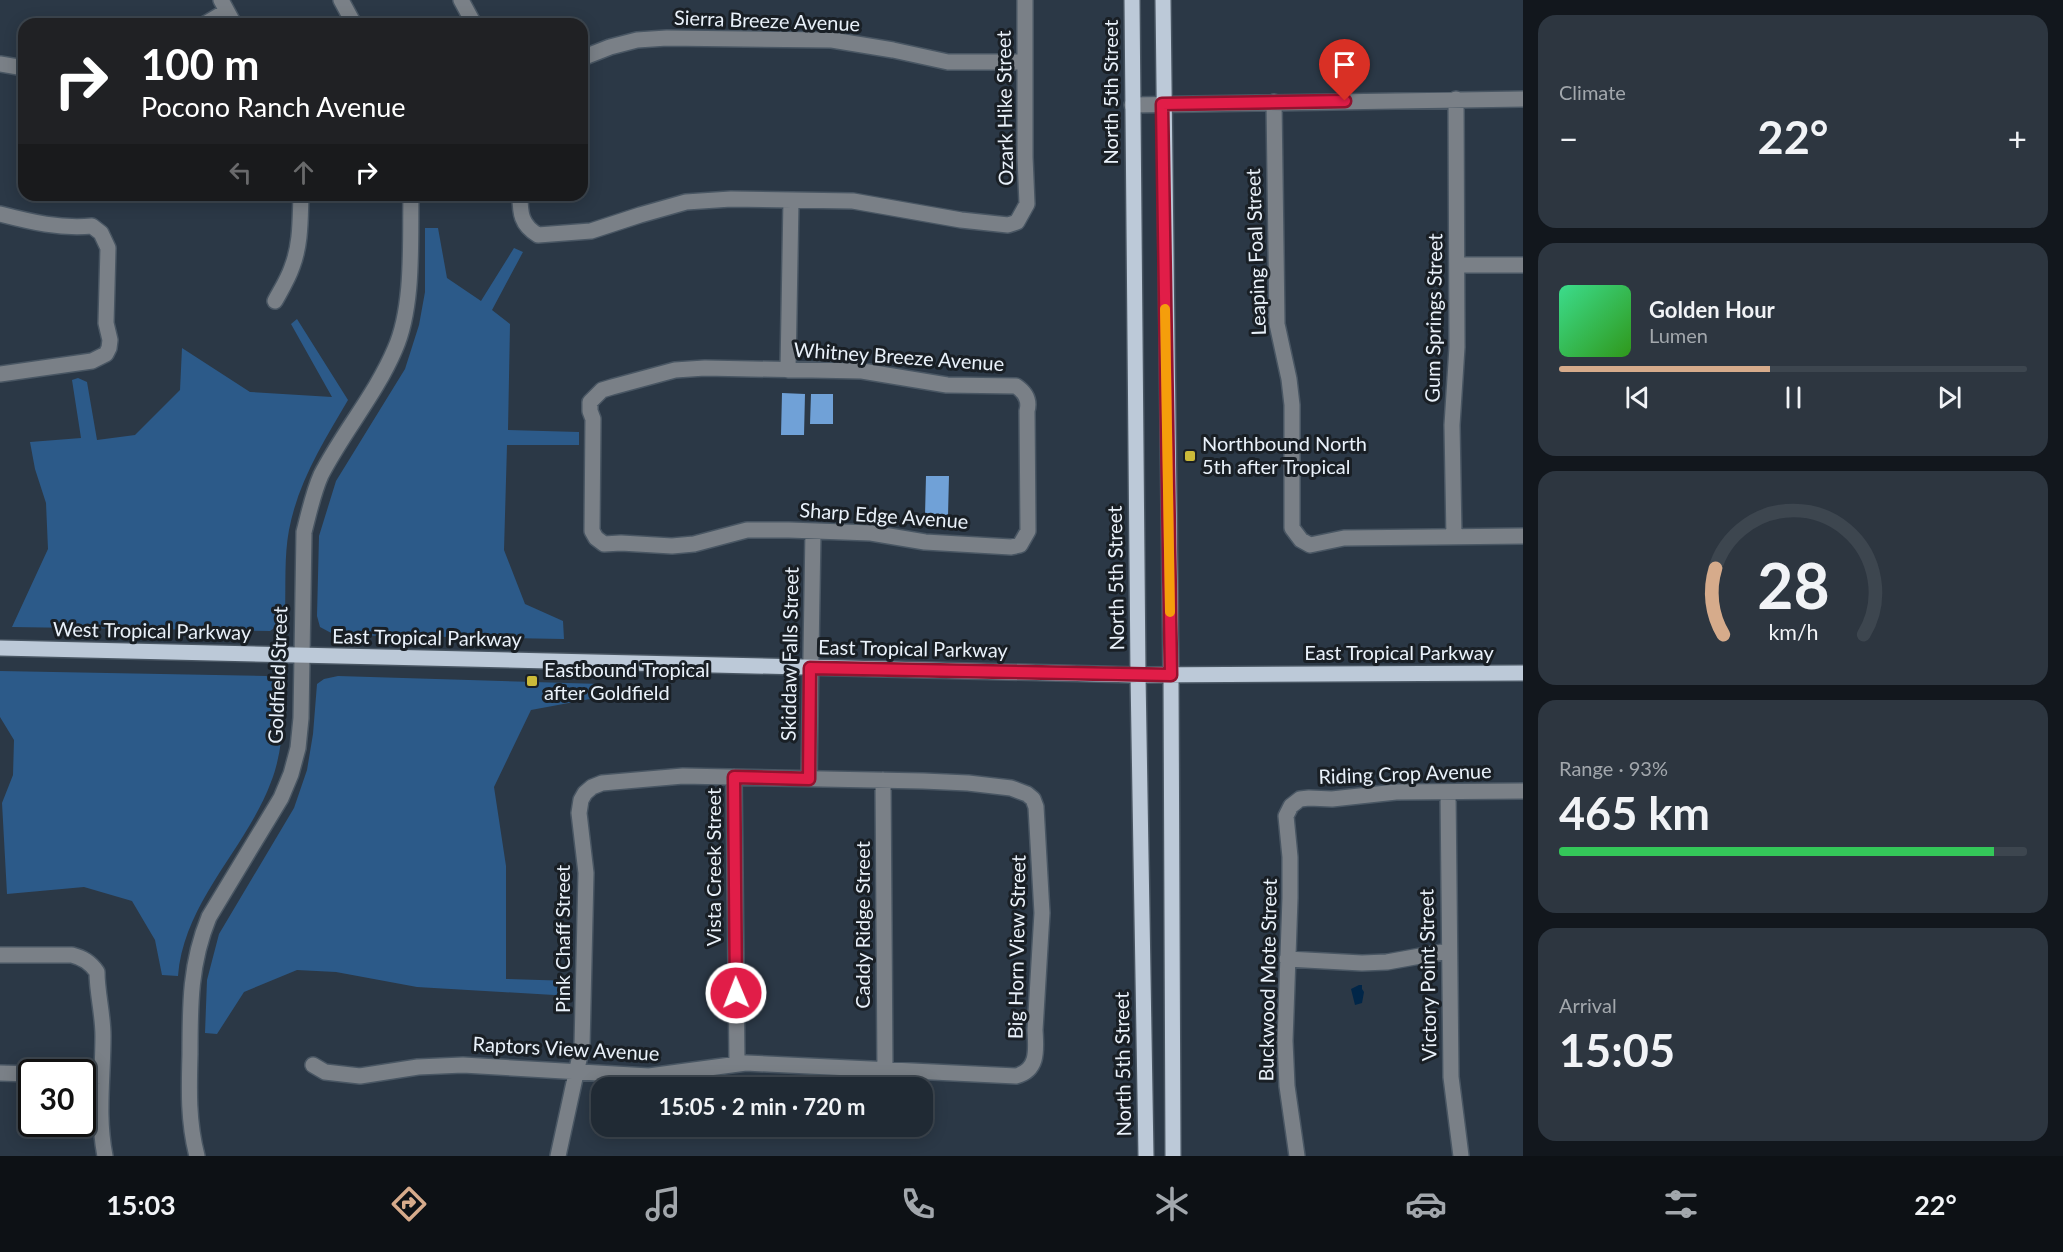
<!DOCTYPE html>
<html lang="en">
<head>
<meta charset="utf-8">
<style>
  :root { --surface:#202a34; --page:#2d3640; --text:#f1f3f6; --muted:#a2a7ac; --line:#3d464f; --accent:#d6ab8b }
  body { margin:0; font-family:Lato,sans-serif; background:var(--page); color:var(--text); height:100vh; display:flex; flex-direction:column; font-size:22px; white-space:nowrap }
  * { box-sizing:border-box; margin:0 }
  p { font-size:20px; color:var(--muted) }
  .icon { flex:none; width:33px; height:33px; fill:none; stroke:currentColor; stroke-width:2; stroke-linecap:round; stroke-linejoin:round }
  .map { position:relative; flex:1; overflow:hidden }
  .details { display:flex; flex-direction:column; gap:15px; padding:15px; background:#12171d; width:540px }
  .details>* { flex:none }
  .guide { position:absolute; left:18px; top:18px; width:570px; height:183px; border-radius:18px; box-shadow:0 3px 15px #0003,0 0 0 2px var(--line); background:#202124; color:#fff; overflow:hidden }
  .speed { position:absolute; left:18px; top:1059px; display:flex; gap:12px; font-size:30px; font-weight:700; text-align:center }
  .speed>* { display:grid; place-content:center; width:78px; height:78px; border-radius:50%; background:var(--surface); box-shadow:0 3px 15px #0003,0 0 0 2px var(--line); line-height:1 }
  .speed .limit { border:3px solid #111; border-radius:9px; background:#fff; color:#111 }
  .pin { position:absolute; display:grid; place-items:center; width:51px; height:51px; color:#fff; margin:-62px -26px; border-radius:50% 50% 50% 0; rotate:-45deg; box-shadow:0 0 6px #0007 }
  .pin .icon { rotate:45deg }
  .me { position:absolute; width:66px; margin:-33px; rotate:359deg; stroke-linejoin:round; filter:drop-shadow(0 0 4px #0008) }
  .turn { display:flex; align-items:center; gap:21px; height:126px; padding:0 24px; font-size:27px }
  .turn .icon { width:78px; height:78px; stroke-width:2.5 }
  .turn b { display:block; font-size:42px; line-height:51px }
  .lanes { display:flex; align-items:center; height:57px; padding:0 24px; background:#0003; justify-content:center; gap:30px; direction:ltr }
  .lanes .off { opacity:.35 }
  .big { font-size:45px; font-weight:700; line-height:1.1 }
  .details .widget { flex:1; display:flex; flex-direction:column; justify-content:center; gap:9px; min-width:0; padding:0 21px; border-radius:18px; background:var(--page) }
  .details .dial { align-items:center; gap:0 }
  .dial svg { height:156px; overflow:visible; fill:none; stroke:var(--line); stroke-width:7; stroke-linecap:round; text-anchor:middle }
  .dial text { fill:var(--text); stroke:none }
  .song { display:flex; align-items:center; gap:18px }
  .cover { width:72px; height:72px; border-radius:9px; background:linear-gradient(135deg,hsl(150 70% 55%),hsl(110 70% 35%)) }
  .played { height:6px; border-radius:3px; background:linear-gradient(90deg,var(--accent) 45%,var(--line) 45%) }
  .keys { display:flex; justify-content:space-around; direction:ltr }
  .heat { display:flex; justify-content:space-between; align-items:center; font-size:33px; direction:ltr }
  .charge { height:9px; border-radius:4px; background:linear-gradient(90deg,#34c759 93%,var(--line) 0) }
  .trip { position:absolute; left:591px; top:1077px; width:342px; height:60px; border-radius:18px; background:var(--surface); box-shadow:0 3px 15px #0003,0 0 0 2px var(--line); font-weight:700; line-height:60px; text-align:center }
  .dock { display:flex; height:96px; justify-content:space-around; align-items:center; background:#0d1115; color:var(--muted) }
  .dock .icon { width:42px; height:42px }
  .dock .on { color:var(--accent) }
  .dock b { font-size:27px; color:var(--text) }
  main { display:flex; flex:1; min-height:0 }
  .map>svg:first-child { display:block }
  .green { fill:#2c5a89 }
  .water { fill:#012648 }
  .building { fill:#70a1d7 }
  .lines { fill:none; stroke-linecap:round; stroke-linejoin:round }
  .minor-casing { stroke:#495663; stroke-width:18 }
  .major-casing { stroke:#495663; stroke-width:18 }
  .minor { stroke:#7a8087; stroke-width:15 }
  .major { stroke:#bcc9d8; stroke-width:15 }
  .route-casing { stroke:#92132f; stroke-width:15 }
  .route { stroke:#e11d48; stroke-width:10 }
  .slow { stroke:#f59e0b; stroke-width:10 }
  .poi-dot { fill:#cbba39; stroke:#191f25; stroke-width:2 }
  .labels { text-anchor:middle; stroke-width:6; stroke-linejoin:round; paint-order:stroke }
  .street-label { font-size:20px; fill:#e9f1fa; stroke:#191f25 }
  .poi-label { font-size:20px; fill:#e9f1fa; stroke:#191f25; text-anchor:start }
</style>
</head>
<body>
<main>
<div class="map">
<svg width="1523" height="1156" viewBox="0 0 1523 1156">
  <rect width="100%" height="100%" fill="#2b3846"/>
  <path class="green" d="M 425,228 L 438,228 L 447,278 L 481,301 L 514,248 L 523,252 L 492,310 L 510,324 L 508,430 L 579,432 L 579,445 L 507,445 L 504,550 L 525,604 L 563,621 L 564,639 L 335,635 L 320,627 L 317,616 L 319,536 L 336,481 L 405,369 L 419,325 L 425,292 Z
    M 297,319 L 348,400 C 324,441 298,482 289,530 C 284,556 286,586 285,613 L 282,623 L 270,631 L 12,627 L 48,549 L 46,503 L 35,469 L 30,442 L 81,438 L 72,380 L 78,378 L 87,382 L 97,440 L 135,435 L 180,390 L 182,348 L 250,392 L 332,397 L 291,324 Z
    M 0,671 L 266,676 L 278,679 C 287,695 284,700 283,719 C 282,739 279,762 271,782 C 246,849 184,901 178,976 L 162,975 L 155,940 L 132,901 L 84,887 L 7,894 L 2,803 L 13,775 L 14,740 L 0,717 Z
    M 338,676 L 601,684 L 601,697 L 531,710 L 494,787 L 506,866 L 506,979 L 572,981 L 571,996 L 417,987 L 336,972 L 297,970 L 244,992 L 217,1034 L 205,1033 L 207,980 L 219,934 L 294,808 L 307,770 L 313,734 L 317,684 L 324,679 Z"/>
  <path class="water" d="M 1359,985 L 1362,985 L 1362,989 L 1364,992 L 1362,1003 L 1355,1005 L 1351,989 Z"/>
  <path class="building" d="M 782,393 L 805,394 L 804,435 L 781,435 Z
    M 811,394 L 833,394 L 833,424 L 810,424 Z
    M 926,476 L 949,476 L 948,516 L 925,515 Z"/>
  <g class="lines">
    <defs>
      <path id="minor" d="M 221,0 L 234,24
        M 341,0 L 354,24
        M 461,0 L 474,24
        M 205,24 L 227,11
        M 582,58 L 610,47 L 637,40 L 667,38 L 832,40 L 893,50 L 948,62 L 1025,62
        M 0,64 L 24,68
        M 1274,102 L 1277,324 L 1289,379 L 1292,405 L 1292,528 L 1301,540 L 1310,545 L 1344,538 L 1523,536
        M 1132,105 L 1523,99
        M 520,195 C 520,213 521,225 538,235 L 591,231 L 640,215 L 686,202 L 731,199 L 853,201 L 961,220 L 1008,225 L 1017,222 L 1027,204 L 1025,157 L 1025,0
        M 0,214 C 31,222 60,229 92,226 L 101,233 L 108,248 L 106,323 L 110,340 L 109,348 L 106,354 L 92,361 L 0,374
        M 1457,265 L 1523,265
        M 275,301 C 281,290 288,279 292,267 C 301,244 300,219 301,195
        M 705,368 L 862,371 L 947,385 L 1016,386 C 1025,392 1030,400 1027,411 L 1028,531 L 1020,545 L 1011,547 L 925,542 L 871,533 L 789,530 L 747,530 L 694,544 L 672,546 L 621,543 L 604,544 L 596,538 L 592,531 L 593,419 L 590,411 L 590,402 L 602,390 L 612,387 L 675,370 Z
        M 788,370 L 791,200
        M 1454,537 L 1452,425 L 1457,347 L 1456,99
        M 734,777 L 737,1064
        M 809,779 L 813,531
        M 883,780 L 885,1070
        M 1448,792 L 1451,1077 L 1461,1156
        M 0,955 L 72,955 C 83,958 90,962 97,972 C 97,993 103,1014 103,1036 C 103,1077 97,1116 105,1156
        M 1287,959 L 1362,963 L 1387,962 L 1448,951
        M 313,1065 L 325,1072 L 360,1076 L 418,1067 L 463,1065 L 649,1076 L 746,1063 L 1016,1076 C 1039,1070 1036,1049 1035,1030 L 1042,913 L 1036,807 L 1033,799 L 1027,794 L 1011,788 L 968,783 L 923,781 L 683,776 L 602,783 L 592,787 L 585,793 L 581,800 L 579,813 L 586,873 L 582,1046 L 558,1156
        M 0,1073 L 32,1074
        M 82,1075 L 101,1076
        M 197,1156 C 188,1122 189,1089 190,1054 C 190,1005 190,963 209,917 L 281,798 L 291,774 L 298,748 L 301,718 L 304,532 C 309,513 313,493 321,475 C 343,432 376,394 395,349 C 414,306 410,242 411,195
        M 1297,1156 L 1287,1086 L 1285,1041 L 1290,898 L 1290,857 L 1286,816 L 1291,806 L 1300,799 L 1309,798 L 1332,799 L 1396,792 L 1523,791"/>
      <path id="major" d="M 1132,0 L 1138,675 L 1146,1156
        M 1163,0 L 1171,675 L 1173,1156
        M 0,648 L 1138,675 L 1523,673"/>
    </defs>
    <use href="#minor" class="minor-casing"/>
    <use href="#major" class="major-casing"/>
    <use href="#minor" class="minor"/>
    <use href="#major" class="major"/>
  </g>
  <g class="lines">
    <defs>
      <path id="route" d="M 736,993 L 734,777 L 809,779 L 810,668 L 1171,675 L 1162,104 L 1345,101"/>
    </defs>
    <use href="#route" class="route-casing"/>
    <use href="#route" class="route"/>
    <path class="slow" d="M 1165,309 L 1170,612"/>
  </g>
  <g class="poi-dot">
    <rect x="1184" y="450" width="12" height="12" rx="3"/>
    <rect x="526" y="675" width="12" height="12" rx="3"/>
  </g>
  <g class="labels">
    <g class="street-label">
      <text transform="translate(767 21) rotate(2)" y="7">Sierra Breeze Avenue</text>
      <text transform="translate(1111 92) rotate(-90)" y="7">North 5th Street</text>
      <text transform="translate(1005 108) rotate(-91)" y="7">Ozark Hike Street</text>
      <text transform="translate(1256 252) rotate(-92)" y="7">Leaping Foal Street</text>
      <text transform="translate(1434 318) rotate(-89)" y="7">Gum Springs Street</text>
      <text transform="translate(899 357) rotate(4)" y="7">Whitney Breeze Avenue</text>
      <text transform="translate(884 516) rotate(4)" y="7">Sharp Edge Avenue</text>
      <text transform="translate(1116 578) rotate(-91)" y="7">North 5th Street</text>
      <text transform="translate(152 631) rotate(1)" y="7">West Tropical Parkway</text>
      <text transform="translate(427 638) rotate(1)" y="7">East Tropical Parkway</text>
      <text transform="translate(913 649) rotate(1)" y="7">East Tropical Parkway</text>
      <text x="1399" y="660">East Tropical Parkway</text>
      <text transform="translate(790 654) rotate(-89)" y="7">Skiddaw Falls Street</text>
      <text transform="translate(278 675) rotate(-88)" y="7">Goldfield Street</text>
      <text transform="translate(1405 774) rotate(-2)" y="7">Riding Crop Avenue</text>
      <text transform="translate(714 867) rotate(-90)" y="7">Vista Creek Street</text>
      <text transform="translate(863 925) rotate(-90)" y="7">Caddy Ridge Street</text>
      <text transform="translate(563 939) rotate(-90)" y="7">Pink Chaff Street</text>
      <text transform="translate(1017 947) rotate(-89)" y="7">Big Horn View Street</text>
      <text transform="translate(1428 975) rotate(-91)" y="7">Victory Point Street</text>
      <text transform="translate(1268 980) rotate(-89)" y="7">Buckwood Mote Street</text>
      <text transform="translate(566 1049) rotate(3)" y="7">Raptors View Avenue</text>
      <text transform="translate(1123 1064) rotate(-91)" y="7">North 5th Street</text>
    </g>
    <g class="poi-label">
      <text x="1202" y="451">Northbound North<tspan x="1202" dy="23">5th after Tropical</tspan></text>
      <text x="544" y="677">Eastbound Tropical<tspan x="544" dy="23">after Goldfield</tspan></text>
    </g>
  </g>
</svg>
<div class="speed"><div class="limit">30</div></div>
<div class="pin" style="left:1345px;top:101px;background:#d93025"><svg class="icon" aria-label="arrive" viewBox="0 0 24 24"><path d="M6 21V4h12l-3 4 3 4H6"/></svg></div>
<svg class="me" style="left:736px;top:993px" viewBox="-20 -20 40 40"><circle r="17" fill="#e11d48" stroke="#fff" stroke-width="3"/><path d="M0-11L8 9 0 5-8 9z" fill="#fff"/></svg>
<div class="trip">15:05 · 2 min · 720 m</div>
<div class="guide">
<div class="turn"><svg class="icon" aria-label="right" viewBox="0 0 24 24"><path d="M7 20v-9h11M14 6l5 5-5 5"/></svg><div><b>100 m</b>Pocono Ranch Avenue</div></div>
<div class="lanes"><svg class="icon off" aria-label="left" viewBox="0 0 24 24"><path d="M17 20v-9H6M10 6l-5 5 5 5"/></svg><svg class="icon off" aria-label="ahead" viewBox="0 0 24 24"><path d="M12 20V5M6 11l6-6 6 6"/></svg><svg class="icon" aria-label="right" viewBox="0 0 24 24"><path d="M7 20v-9h11M14 6l5 5-5 5"/></svg></div>
</div>
</div>
<section class="details">
<div class="widget"><p>Climate</p>
<div class="heat"><a>−</a><b class="big">22°</b><a>+</a></div>
</div>
<div class="widget">
<div class="song"><i class="cover"></i><div><b>Golden Hour</b><p>Lumen</p></div></div>
<div class="played"></div>
<div class="keys"><svg class="icon" aria-label="previous" viewBox="0 0 24 24"><path d="M18 5L8 12l10 7zM5 5v14"/></svg><svg class="icon" aria-label="pause" viewBox="0 0 24 24"><path d="M8 5v14M16 5v14"/></svg><svg class="icon" aria-label="next" viewBox="0 0 24 24"><path d="M6 5l10 7-10 7zM19 5v14"/></svg></div>
</div>
<div class="widget dial"><svg viewBox="0 0 100 80">
<path d="M14 69A42 42 0 1 1 86 69"/>
<path d="M14 69A42 42 0 0 1 10 35" stroke="#d6ab8b"/>
<text x="50" y="56" font-size="32" font-weight="700">28</text>
<text x="50" y="72" font-size="11">km/h</text>
</svg></div>
<div class="widget"><p>Range · 93%</p><b class="big">465 km</b><div class="charge"></div></div>
<div class="widget"><p>Arrival</p><b class="big">15:05</b></div>
</section>
</main>
<nav class="dock">
<b>15:03</b>
<svg class="icon on" aria-label="directions" viewBox="0 0 24 24"><path d="M12 3l9 9-9 9-9-9zM9 14v-3h6M13 9l2 2-2 2"/></svg>
<svg class="icon" aria-label="music" viewBox="0 0 24 24"><path d="M9 18V5l10-2v13"/><circle cx="6" cy="18" r="3"/><circle cx="16" cy="16" r="3"/></svg>
<svg class="icon" aria-label="phone" viewBox="0 0 24 24"><path d="M5 4h4l2 5-3 2q2 4 5 5l2-3 5 2v4C11 20 4 13 5 4z"/></svg>
<svg class="icon" aria-label="climate" viewBox="0 0 24 24"><path d="M12 3v18M4 7l16 10M4 17L20 7"/></svg>
<svg class="icon" aria-label="car" viewBox="0 0 24 24"><path d="M5 17H2v-5l4-1 3-4h7l3 4 3 1v5h-3M9 17h6M6 11h13"/><circle cx="7" cy="17" r="2"/><circle cx="17" cy="17" r="2"/></svg>
<svg class="icon" aria-label="filters" viewBox="0 0 24 24"><path d="M4 7h16M4 17h16"/><circle cx="9" cy="7" r="2"/><circle cx="15" cy="17" r="2"/></svg>
<b>22°</b>
</nav>
</body>
</html>
